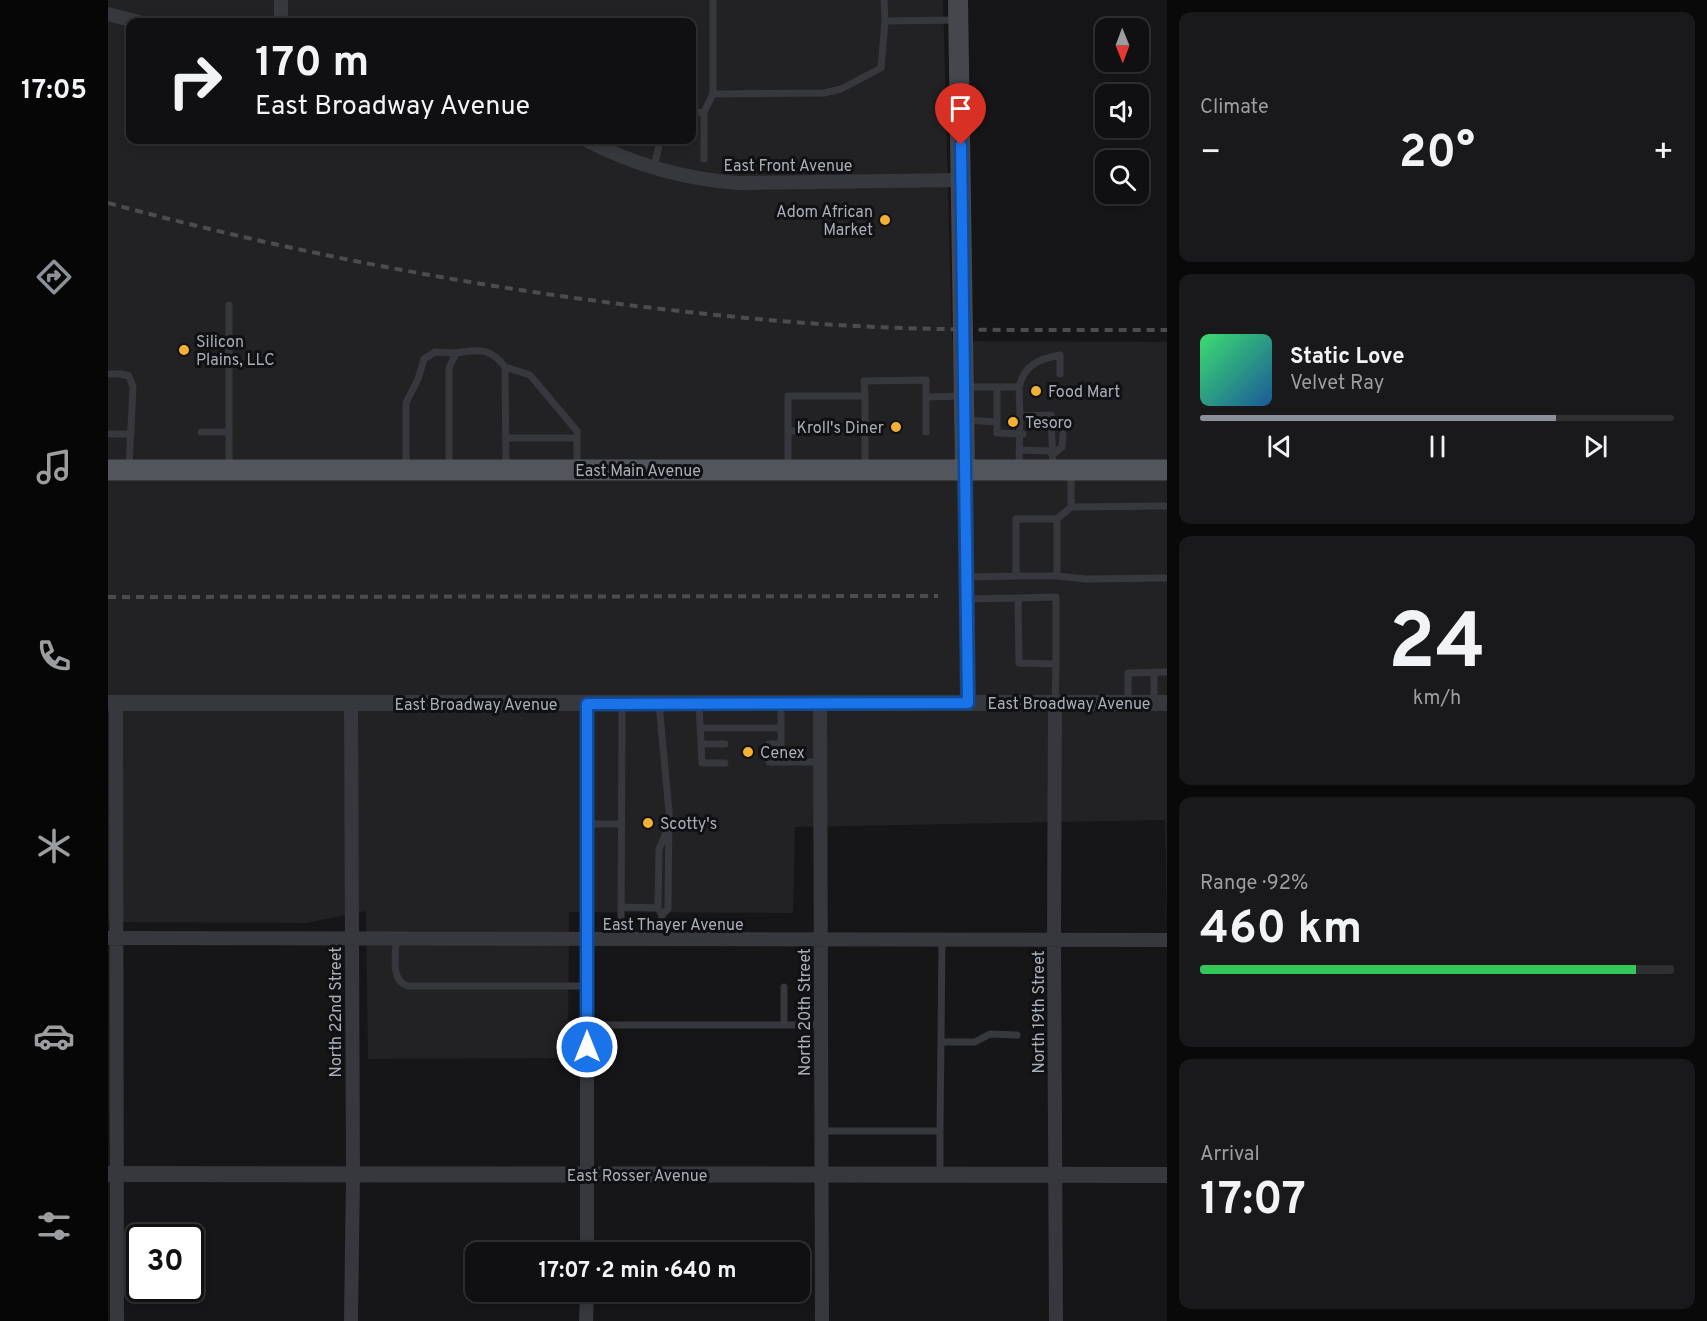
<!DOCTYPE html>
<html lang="en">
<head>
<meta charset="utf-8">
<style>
  :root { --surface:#101012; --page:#19191b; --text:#f1f3f6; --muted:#9c9d9f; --line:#303032; --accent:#8c9099 }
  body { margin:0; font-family:Overpass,sans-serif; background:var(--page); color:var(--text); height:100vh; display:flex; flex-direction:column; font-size:22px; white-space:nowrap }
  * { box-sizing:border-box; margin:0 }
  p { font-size:20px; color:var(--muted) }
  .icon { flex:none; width:33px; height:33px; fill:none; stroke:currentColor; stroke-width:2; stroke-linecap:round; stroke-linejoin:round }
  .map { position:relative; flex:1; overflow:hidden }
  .drawer { display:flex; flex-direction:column; gap:12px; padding:12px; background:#09090a; width:540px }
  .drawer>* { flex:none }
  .hud { position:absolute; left:18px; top:18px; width:570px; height:126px; border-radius:12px; box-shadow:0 3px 9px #0003,0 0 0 2px var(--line); background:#101012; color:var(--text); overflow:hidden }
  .needle { width:39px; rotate:179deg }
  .buttons { position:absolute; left:987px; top:18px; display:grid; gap:12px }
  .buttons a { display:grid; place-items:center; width:54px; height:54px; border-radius:12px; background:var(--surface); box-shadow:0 3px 9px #0003,0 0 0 2px var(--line); font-size:30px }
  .speed { position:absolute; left:18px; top:1224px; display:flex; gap:12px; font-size:30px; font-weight:700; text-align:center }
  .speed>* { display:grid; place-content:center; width:78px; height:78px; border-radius:50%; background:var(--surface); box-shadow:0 3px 9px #0003,0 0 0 2px var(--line); line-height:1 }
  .speed .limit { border:3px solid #111; border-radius:9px; background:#fff; color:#111 }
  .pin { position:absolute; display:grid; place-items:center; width:51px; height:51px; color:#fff; margin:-62px -26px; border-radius:50% 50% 50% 0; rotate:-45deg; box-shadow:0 0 6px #0007 }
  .pin .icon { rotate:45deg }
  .me { position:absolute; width:66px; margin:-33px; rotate:0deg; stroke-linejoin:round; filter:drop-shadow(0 0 4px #0008) }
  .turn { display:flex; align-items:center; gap:21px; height:126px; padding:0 30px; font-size:27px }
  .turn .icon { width:78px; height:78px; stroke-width:2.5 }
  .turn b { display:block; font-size:42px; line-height:51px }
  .big { font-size:45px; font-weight:700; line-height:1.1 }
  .drawer .tile { flex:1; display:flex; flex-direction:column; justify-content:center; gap:9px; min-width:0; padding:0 21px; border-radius:12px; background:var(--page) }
  .drawer .dial { align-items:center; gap:0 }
  .dial b { font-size:78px; line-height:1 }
  .song { display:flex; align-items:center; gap:18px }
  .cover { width:72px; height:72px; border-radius:9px; background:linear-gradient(135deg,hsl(140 70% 55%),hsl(210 70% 35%)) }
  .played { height:6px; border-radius:3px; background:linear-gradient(90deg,var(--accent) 75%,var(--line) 75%) }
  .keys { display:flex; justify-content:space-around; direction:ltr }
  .heat { display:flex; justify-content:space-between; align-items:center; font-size:33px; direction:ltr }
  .charge { height:9px; border-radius:4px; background:linear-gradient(90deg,#34c759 92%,var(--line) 0) }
  .trip { position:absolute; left:357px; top:1242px; width:345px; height:60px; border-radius:12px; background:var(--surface); box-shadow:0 3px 9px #0003,0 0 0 2px var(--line); font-weight:700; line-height:60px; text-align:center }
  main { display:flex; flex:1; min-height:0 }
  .menu { display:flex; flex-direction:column; width:108px; justify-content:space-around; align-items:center; background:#060607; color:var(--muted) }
  .menu .icon { width:42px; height:42px }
  .menu .on { color:var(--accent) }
  .menu b { font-size:27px; color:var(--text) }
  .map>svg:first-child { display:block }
  .built { fill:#222225; fill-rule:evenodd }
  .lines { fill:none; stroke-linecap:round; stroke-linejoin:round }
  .service { stroke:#37383d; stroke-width:7 }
  .minor { stroke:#37383d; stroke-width:14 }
  .tertiary { stroke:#37383d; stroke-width:16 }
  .secondary { stroke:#45474d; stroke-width:20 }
  .primary { stroke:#53555c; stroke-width:21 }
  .rail { stroke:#4a4c52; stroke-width:4; stroke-dasharray:8 6; stroke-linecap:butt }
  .route-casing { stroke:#114b97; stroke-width:15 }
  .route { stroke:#1a73e8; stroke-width:10 }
  .poi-dot { fill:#f2b134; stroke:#111113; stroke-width:2 }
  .labels { text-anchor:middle; stroke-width:6; stroke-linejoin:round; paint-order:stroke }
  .street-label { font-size:16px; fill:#a8adb8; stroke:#111113 }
  .poi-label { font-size:16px; fill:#a8adb8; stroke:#111113; text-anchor:start }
</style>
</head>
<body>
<main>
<nav class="menu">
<b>17:05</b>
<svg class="icon on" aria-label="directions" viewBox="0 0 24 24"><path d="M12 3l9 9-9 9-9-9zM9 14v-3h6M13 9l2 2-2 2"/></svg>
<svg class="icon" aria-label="music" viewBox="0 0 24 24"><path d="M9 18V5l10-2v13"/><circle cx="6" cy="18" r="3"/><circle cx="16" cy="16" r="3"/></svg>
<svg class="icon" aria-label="phone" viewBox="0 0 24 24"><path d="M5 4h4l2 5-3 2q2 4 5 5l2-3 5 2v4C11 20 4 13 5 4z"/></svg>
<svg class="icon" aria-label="climate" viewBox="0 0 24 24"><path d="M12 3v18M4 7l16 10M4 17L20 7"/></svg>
<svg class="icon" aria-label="car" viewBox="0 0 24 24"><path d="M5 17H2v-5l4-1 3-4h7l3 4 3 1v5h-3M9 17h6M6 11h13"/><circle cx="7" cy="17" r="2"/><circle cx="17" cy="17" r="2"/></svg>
<svg class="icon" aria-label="filters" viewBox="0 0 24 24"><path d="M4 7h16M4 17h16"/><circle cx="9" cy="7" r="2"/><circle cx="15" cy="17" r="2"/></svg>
</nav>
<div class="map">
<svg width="1059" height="1321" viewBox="0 0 1059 1321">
  <rect width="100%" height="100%" fill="#161618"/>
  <path class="built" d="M 0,0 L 835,0 L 844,341 L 1059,342 L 1059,925 L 1057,820 L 687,827 L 685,913 L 461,912 L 460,1058 L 260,1059 L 258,911 L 198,923 L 0,922 ZM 22,22 L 584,22 L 584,140 L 22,140 Z"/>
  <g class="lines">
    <path class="service" d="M 605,0 L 605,94 L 716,93 L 733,89 L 773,68 L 777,21 L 848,20
      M 776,0 L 777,21
      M 596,112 L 596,159
      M 584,113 L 596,112 L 605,94
      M 546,168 L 552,140
      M 121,305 L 121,467
      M 397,367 L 422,375 L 469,431 L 469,467
      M 0,374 L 13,374 L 21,376 L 25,387 L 21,468
      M 858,387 L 889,387
      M 911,387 C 916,365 931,359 952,355 L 952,374
      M 757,396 L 756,381 L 818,380 L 818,432
      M 818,397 L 854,396
      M 912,416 L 911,387 L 889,387 L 889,433 L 915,434
      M 858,420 L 889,422
      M 680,431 L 757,431
      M 93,432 L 121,432
      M 0,434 L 23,434
      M 398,438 L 469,438
      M 911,450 L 944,451
      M 944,455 L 954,447 L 955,434
      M 341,466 L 341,368 L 348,353 C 371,349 383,348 397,367 L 398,468
      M 298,467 L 298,403 L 310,379 L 316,359 L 327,352 L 348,353
      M 680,468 L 680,396 L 757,396 L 757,468
      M 911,469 L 912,416 L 943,415 L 945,467
      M 963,473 L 963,507 L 1059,506
      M 908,576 L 949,576 L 949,519
      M 949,576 L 978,579 L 1059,578
      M 858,577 L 908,576 L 908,519 L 949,519 L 963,507
      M 858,599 L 910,598 L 911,663 L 948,664 L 948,597 L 910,598
      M 1046,672 L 1046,703
      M 947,703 L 948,664
      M 1020,703 L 1020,673 L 1059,672
      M 551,704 L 561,812 L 560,909 L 554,915 L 552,940
      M 591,704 L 594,763 L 617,763
      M 673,705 L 673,762
      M 592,728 L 673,728
      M 593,744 L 617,744
      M 661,744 L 673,744
      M 661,762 L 712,762
      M 479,824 L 514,824
      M 514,907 L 550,908
      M 554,915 L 550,908 L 551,849 L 558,833 L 557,827
      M 288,940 C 288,956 282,981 300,986 L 479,986
      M 513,940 L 514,704
      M 676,987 L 676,1025
      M 479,1025 L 713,1025
      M 833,1042 L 867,1042 L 882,1034 L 909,1035
      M 713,1131 L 832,1131 L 834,940
      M 832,1173 L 832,1131"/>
    <path class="minor" d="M 173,0 L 173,22
      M 0,14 L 31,22
      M 478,140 C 526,165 576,179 630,183 L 853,180
      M 8,703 L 9,1321
      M 243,703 L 245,1174 L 243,1321
      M 712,703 L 714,1321
      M 947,703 L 946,940 L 948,1321
      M 479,704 L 479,1252
      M 0,938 L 1059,940
      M 478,1321 L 479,1292"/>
    <path class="tertiary" d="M 857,470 L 860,703
      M 0,703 L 1059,703
      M 0,1174 L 1059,1175"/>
    <path class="secondary" d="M 850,0 L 857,470"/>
    <path class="primary" d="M 0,470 L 1059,470"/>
    <path class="rail" d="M 0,203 C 218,262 436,300 661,320 C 793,332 927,330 1059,330
      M 0,597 L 830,596"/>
  </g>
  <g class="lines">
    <defs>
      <path id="route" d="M 479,1047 L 479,704 L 860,703 L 853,145"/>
    </defs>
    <use href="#route" class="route-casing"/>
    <use href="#route" class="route"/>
  </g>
  <g class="poi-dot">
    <circle cx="777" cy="220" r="6"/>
    <circle cx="76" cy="350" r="6"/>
    <circle cx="928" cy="391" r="6"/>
    <circle cx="905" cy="422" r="6"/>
    <circle cx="788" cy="427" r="6"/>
    <circle cx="640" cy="752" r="6"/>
    <circle cx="540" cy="823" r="6"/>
  </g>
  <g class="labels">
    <g class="street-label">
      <text x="680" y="171">East Front Avenue</text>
      <text x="530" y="476">East Main Avenue</text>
      <text x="961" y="709">East Broadway Avenue</text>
      <text x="368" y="710">East Broadway Avenue</text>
      <text x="565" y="930">East Thayer Avenue</text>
      <text transform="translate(227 1012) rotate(-90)" y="6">North 22nd Street</text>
      <text transform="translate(696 1012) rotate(-90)" y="6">North 20th Street</text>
      <text transform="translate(930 1012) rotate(-90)" y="6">North 19th Street</text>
      <text x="529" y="1181">East Rosser Avenue</text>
    </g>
    <g class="poi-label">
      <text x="765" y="217" text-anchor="end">Adom African<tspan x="765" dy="18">Market</tspan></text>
      <text x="88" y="347">Silicon<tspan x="88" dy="18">Plains, LLC</tspan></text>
      <text x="940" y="397">Food Mart</text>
      <text x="917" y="428">Tesoro</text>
      <text x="776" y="433" text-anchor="end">Kroll's Diner</text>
      <text x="652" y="758">Cenex</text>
      <text x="552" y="829">Scotty's</text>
    </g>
  </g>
</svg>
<div class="buttons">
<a><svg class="needle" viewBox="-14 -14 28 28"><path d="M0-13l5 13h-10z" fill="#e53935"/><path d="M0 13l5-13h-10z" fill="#9c9d9f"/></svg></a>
<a><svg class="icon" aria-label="sound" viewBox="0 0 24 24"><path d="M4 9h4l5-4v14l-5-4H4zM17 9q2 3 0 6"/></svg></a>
<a><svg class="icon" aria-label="search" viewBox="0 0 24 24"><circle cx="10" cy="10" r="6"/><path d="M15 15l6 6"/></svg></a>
</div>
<div class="speed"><div class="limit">30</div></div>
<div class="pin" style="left:853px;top:145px;background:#d93025"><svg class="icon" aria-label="arrive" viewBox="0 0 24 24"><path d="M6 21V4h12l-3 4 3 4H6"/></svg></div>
<svg class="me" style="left:479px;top:1047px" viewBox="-20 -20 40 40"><circle r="17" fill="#1a73e8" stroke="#fff" stroke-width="3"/><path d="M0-11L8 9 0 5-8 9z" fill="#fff"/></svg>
<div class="trip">17:07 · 2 min · 640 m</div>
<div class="hud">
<div class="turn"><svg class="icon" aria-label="right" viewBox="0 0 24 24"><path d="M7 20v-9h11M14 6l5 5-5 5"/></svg><div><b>170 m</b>East Broadway Avenue</div></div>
</div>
</div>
<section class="drawer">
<div class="tile"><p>Climate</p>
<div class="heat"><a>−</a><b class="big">20°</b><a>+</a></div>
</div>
<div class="tile">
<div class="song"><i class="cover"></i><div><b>Static Love</b><p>Velvet Ray</p></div></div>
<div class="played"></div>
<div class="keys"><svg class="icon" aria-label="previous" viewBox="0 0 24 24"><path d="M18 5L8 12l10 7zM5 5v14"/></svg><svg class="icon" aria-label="pause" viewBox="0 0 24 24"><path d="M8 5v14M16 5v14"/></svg><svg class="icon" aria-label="next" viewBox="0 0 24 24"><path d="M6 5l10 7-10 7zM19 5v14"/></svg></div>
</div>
<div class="tile dial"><b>24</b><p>km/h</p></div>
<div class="tile"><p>Range · 92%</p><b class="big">460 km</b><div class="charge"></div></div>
<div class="tile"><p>Arrival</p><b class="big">17:07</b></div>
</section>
</main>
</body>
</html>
